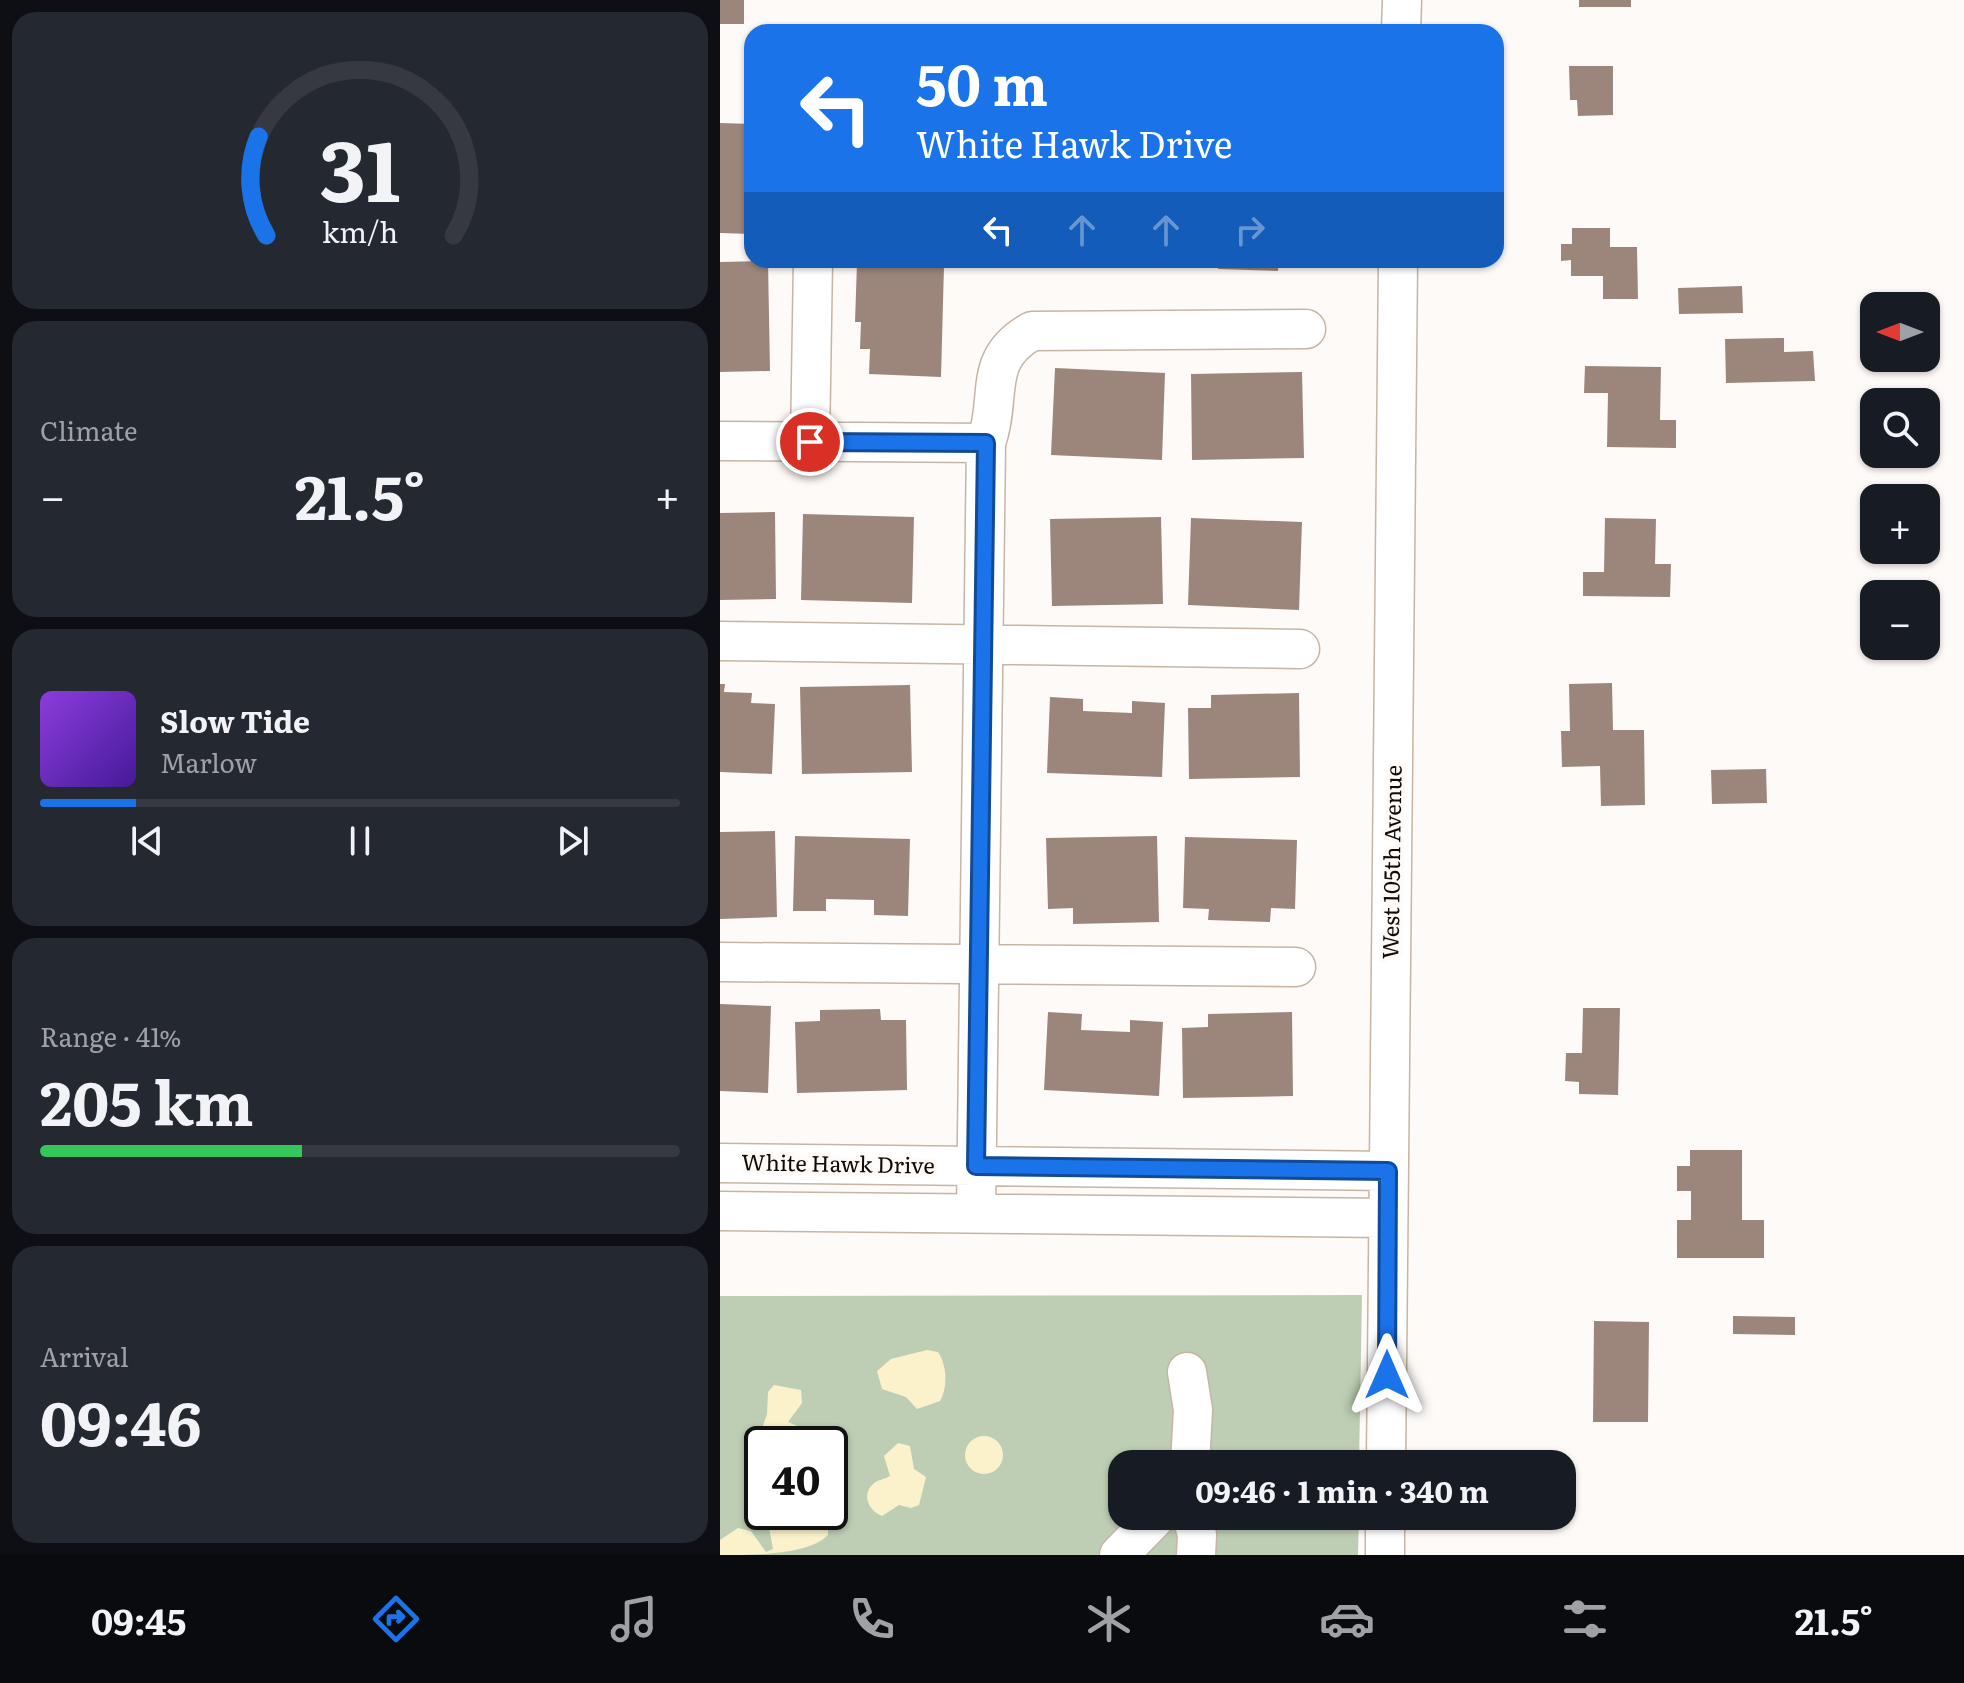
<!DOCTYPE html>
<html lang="en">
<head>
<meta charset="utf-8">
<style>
  :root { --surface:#171b24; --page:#242831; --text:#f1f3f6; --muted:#9ea1a6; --line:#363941; --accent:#1a73e8 }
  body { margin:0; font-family:Literata,serif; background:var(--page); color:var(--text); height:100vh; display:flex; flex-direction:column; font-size:30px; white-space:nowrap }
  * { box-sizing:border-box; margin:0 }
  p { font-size:26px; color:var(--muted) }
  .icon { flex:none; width:44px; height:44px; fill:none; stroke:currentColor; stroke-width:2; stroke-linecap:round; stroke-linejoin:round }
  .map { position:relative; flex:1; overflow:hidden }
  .sheet { display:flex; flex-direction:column; gap:12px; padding:12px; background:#0d0f14; width:720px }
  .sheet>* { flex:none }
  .hud { position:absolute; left:24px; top:24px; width:760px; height:244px; border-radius:24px; box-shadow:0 2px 6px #0004; background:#1a73e8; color:#fff; overflow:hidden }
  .needle { width:52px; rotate:270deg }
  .fabs { position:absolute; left:1140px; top:292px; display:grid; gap:16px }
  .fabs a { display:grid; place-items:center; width:80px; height:80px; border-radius:16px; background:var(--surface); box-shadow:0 2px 6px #0004; font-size:40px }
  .speed { position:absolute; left:24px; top:1426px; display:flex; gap:16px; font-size:40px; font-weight:700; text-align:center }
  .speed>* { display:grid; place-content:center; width:104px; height:104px; border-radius:50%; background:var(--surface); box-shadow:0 2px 6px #0004; line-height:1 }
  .speed .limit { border:4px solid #111; border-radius:12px; background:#fff; color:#111 }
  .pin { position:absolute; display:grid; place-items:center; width:68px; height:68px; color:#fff; margin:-34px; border:4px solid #fff; border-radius:50%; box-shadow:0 2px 8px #0007 }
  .me { position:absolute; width:88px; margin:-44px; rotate:0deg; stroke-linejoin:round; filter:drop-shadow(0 0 6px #0008) }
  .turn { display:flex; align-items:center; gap:28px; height:168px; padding:0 40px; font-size:36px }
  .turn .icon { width:104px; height:104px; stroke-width:2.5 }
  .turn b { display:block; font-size:56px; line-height:68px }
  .lanes { display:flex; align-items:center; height:76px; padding:0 40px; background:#0003; justify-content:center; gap:40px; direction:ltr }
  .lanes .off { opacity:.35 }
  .big { font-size:60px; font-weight:700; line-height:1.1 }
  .sheet .widget { flex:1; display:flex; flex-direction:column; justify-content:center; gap:12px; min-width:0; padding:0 28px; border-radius:24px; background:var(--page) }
  .sheet .dial { align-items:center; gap:0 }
  .dial svg { height:208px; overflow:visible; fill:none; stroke:var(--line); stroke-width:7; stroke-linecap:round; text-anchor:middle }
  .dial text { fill:var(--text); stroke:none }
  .song { display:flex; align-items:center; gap:24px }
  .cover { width:96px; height:96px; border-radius:12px; background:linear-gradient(135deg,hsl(270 70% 55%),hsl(260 70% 35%)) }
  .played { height:8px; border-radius:4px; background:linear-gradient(90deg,var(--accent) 15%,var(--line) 15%) }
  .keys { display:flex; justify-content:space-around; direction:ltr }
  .heat { display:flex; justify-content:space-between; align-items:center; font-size:44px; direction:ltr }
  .charge { height:12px; border-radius:6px; background:linear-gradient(90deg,#34c759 41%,var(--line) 0) }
  .trip { position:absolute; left:388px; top:1450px; width:468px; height:80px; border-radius:24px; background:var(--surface); box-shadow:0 2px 6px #0004; font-weight:700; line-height:80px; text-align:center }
  .dock { display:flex; height:128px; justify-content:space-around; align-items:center; background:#090b0e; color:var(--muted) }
  .dock .icon { width:56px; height:56px }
  .dock .active { color:var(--accent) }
  .dock b { font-size:36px; color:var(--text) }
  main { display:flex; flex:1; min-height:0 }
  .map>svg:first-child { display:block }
  .green { fill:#bdceb4; fill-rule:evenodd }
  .sand { fill:#fbf2cc }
  .building { fill:#9c867c }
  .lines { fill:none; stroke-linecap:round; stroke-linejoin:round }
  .minor-casing { stroke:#c6b5a4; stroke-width:41 }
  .minor { stroke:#fff; stroke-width:38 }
  .route-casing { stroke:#114b97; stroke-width:20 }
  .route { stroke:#1a73e8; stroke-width:14 }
  .labels { text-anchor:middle; stroke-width:8; stroke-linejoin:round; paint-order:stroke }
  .street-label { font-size:22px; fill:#100b06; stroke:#fefaf7 }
</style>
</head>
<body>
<main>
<section class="sheet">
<div class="widget dial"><svg viewBox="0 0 100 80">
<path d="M14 69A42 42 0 1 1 86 69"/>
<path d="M14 69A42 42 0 0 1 11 31" stroke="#1a73e8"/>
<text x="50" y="56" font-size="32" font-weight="700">31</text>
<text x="50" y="72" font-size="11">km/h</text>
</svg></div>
<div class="widget"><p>Climate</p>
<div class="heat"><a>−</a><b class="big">21.5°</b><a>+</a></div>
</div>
<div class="widget">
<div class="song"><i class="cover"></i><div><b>Slow Tide</b><p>Marlow</p></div></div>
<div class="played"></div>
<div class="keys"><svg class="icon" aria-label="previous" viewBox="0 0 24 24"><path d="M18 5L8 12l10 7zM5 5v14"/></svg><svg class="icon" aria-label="pause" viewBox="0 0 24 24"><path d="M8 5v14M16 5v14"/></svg><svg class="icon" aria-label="next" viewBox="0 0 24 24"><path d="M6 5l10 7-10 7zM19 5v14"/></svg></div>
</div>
<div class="widget"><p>Range · 41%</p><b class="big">205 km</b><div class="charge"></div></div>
<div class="widget"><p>Arrival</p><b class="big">09:46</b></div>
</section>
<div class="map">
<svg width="1244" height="1555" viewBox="0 0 1244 1555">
  <rect width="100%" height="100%" fill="#fefaf7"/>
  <path class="green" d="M 642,1295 L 639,1464 L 402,1464 L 402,1516 L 639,1516 L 638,1555 L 0,1555 L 0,1296 ZM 42,1444 L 110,1444 L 110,1512 L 42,1512 Z"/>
  <path class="sand" d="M 207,1350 L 218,1352 C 227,1365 228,1388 220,1401 L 197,1409 L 186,1397 L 162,1389 L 157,1371 L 171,1359 Z
    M 54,1385 L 81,1390 L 82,1403 L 68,1422 L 91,1432 L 92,1444 L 43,1444 L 38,1440 L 47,1414 L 48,1392 Z
    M245 1455a19 19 0 1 1 38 0a19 19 0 1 1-38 0Z
    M 178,1443 L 190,1446 L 194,1469 L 206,1477 L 199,1505 L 191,1508 L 179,1505 L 162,1516 C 149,1511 141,1495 153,1484 C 157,1480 165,1479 170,1476 L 164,1456 Z
    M 46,1512 C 71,1512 88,1513 108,1530 L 108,1535 C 89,1555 33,1555 0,1555 L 0,1540 L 18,1528 L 31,1531 L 46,1552 L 53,1549 Z"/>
  <path class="building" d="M 0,0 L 24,0 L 24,24 L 0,24 Z
    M 859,0 L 911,0 L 911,7 L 859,7 Z
    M 849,66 L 893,66 L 893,115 L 858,116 L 857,100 L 850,100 Z
    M 0,123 L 32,124 L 32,234 L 0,233 Z
    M 852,228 L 890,228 L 890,247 L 917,247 L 918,299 L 883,299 L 883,276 L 851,276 L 851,260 L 841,261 L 841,244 L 852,244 Z
    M 306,260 L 418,260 L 418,268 L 306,268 Z
    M 498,260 L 559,260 L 558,271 L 498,269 Z
    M 48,261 L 50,371 L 0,372 L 0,262 Z
    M 137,263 L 224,266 L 221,377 L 149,374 L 150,349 L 140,349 L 141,322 L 135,322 Z
    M 1022,286 L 1023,313 L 959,314 L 958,288 Z
    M 1064,338 L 1064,352 L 1093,351 L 1095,381 L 1006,383 L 1005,339 Z
    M 865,366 L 941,367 L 940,420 L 956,420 L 956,448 L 887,447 L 888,393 L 864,393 Z
    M 335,368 L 445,373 L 442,460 L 331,455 Z
    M 582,372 L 584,458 L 472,460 L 471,374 Z
    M 55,512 L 56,599 L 0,600 L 0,513 Z
    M 83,514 L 194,517 L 192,603 L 81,600 Z
    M 441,517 L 443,604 L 332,606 L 330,519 Z
    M 471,518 L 582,522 L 579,610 L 468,605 Z
    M 885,518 L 936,519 L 935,564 L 951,564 L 950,597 L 863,596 L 863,572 L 884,572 Z
    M 892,683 L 893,730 L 924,730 L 925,805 L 881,806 L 880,766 L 842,767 L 841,731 L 850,731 L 849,684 Z
    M 0,684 L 5,684 L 4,692 L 32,693 L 31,703 L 55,704 L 52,774 L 0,772 Z
    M 190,685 L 192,772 L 82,774 L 80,687 Z
    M 579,693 L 580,777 L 469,779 L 468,708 L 491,708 L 491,695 Z
    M 330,697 L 363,699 L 363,711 L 412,713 L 412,701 L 445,703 L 442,777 L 327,773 Z
    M 1046,769 L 1047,803 L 992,804 L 991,770 Z
    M 55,831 L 57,917 L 0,919 L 0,832 Z
    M 75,836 L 190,839 L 188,916 L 154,915 L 154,900 L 106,899 L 106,911 L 73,911 Z
    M 437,836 L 439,922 L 353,924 L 353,908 L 328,909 L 326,838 Z
    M 465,837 L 577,840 L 575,909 L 551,908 L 550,922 L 488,920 L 489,909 L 463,908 Z
    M 0,1004 L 51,1006 L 48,1093 L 0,1091 Z
    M 863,1008 L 900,1008 L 898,1095 L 859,1094 L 859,1082 L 845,1081 L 846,1053 L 862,1053 Z
    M 160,1009 L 161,1020 L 186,1020 L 187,1090 L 77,1093 L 75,1022 L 100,1021 L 100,1010 Z
    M 328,1012 L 362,1014 L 361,1030 L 410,1032 L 410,1020 L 443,1022 L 439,1096 L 324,1090 Z
    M 572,1012 L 573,1096 L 463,1098 L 462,1028 L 488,1027 L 488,1014 Z
    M 970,1150 L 1022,1150 L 1022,1220 L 1044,1220 L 1044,1258 L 957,1258 L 957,1220 L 971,1220 L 971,1191 L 957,1191 L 957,1166 L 970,1166 Z
    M 1013,1316 L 1075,1317 L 1075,1335 L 1013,1334 Z
    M 874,1321 L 929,1322 L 928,1422 L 873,1422 Z"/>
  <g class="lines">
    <defs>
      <path id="minor" d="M 681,32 L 682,0
        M 0,441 L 266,443
        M 90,442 L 93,260
        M 0,641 L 580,649
        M 0,962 L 576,967
        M 0,1163 L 668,1171
        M 0,1211 L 668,1218
        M 256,1213 L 266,443 C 283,395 261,360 312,331 L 586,329
        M 467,1372 L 473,1410 L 470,1464
        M 666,1464 L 678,260
        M 472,1516 L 477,1535 L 476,1555
        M 399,1555 L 437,1516
        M 665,1555 L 665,1516"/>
    </defs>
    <use href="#minor" class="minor-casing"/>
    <use href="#minor" class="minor"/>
  </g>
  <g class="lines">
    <defs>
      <path id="route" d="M 90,442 L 266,443 L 256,1166 L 668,1171 L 667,1375"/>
    </defs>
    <use href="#route" class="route-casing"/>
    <use href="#route" class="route"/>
  </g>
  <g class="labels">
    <g class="street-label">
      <text transform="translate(672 862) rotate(-89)" y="8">West 105th Avenue</text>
      <text transform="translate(118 1164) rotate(1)" y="8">White Hawk Drive</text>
    </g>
  </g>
</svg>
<div class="fabs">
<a><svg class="needle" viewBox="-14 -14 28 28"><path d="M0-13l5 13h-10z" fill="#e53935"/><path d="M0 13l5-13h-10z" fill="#9ea1a6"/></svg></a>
<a><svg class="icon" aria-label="search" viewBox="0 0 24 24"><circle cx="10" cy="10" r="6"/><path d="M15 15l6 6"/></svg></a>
<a>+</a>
<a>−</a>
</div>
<div class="speed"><div class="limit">40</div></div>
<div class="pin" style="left:90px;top:442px;background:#d93025"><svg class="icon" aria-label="arrive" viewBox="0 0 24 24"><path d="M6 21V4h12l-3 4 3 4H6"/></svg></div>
<svg class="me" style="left:667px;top:1375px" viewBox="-20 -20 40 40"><path d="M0-17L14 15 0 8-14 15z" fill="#1a73e8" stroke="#fff" stroke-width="4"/></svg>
<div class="trip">09:46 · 1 min · 340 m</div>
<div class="hud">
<div class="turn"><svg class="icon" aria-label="left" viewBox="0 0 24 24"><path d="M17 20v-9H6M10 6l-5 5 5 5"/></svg><div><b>50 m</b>White Hawk Drive</div></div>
<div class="lanes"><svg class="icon" aria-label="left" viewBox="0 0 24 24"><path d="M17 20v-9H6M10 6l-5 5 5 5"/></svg><svg class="icon off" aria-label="ahead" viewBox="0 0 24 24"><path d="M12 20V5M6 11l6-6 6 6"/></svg><svg class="icon off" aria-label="ahead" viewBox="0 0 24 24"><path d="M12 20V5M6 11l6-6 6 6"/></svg><svg class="icon off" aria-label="right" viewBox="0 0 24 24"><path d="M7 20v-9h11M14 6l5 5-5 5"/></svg></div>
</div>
</div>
</main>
<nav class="dock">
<b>09:45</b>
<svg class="icon active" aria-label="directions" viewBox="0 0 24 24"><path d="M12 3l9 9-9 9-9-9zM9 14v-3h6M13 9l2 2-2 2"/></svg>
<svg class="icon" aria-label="music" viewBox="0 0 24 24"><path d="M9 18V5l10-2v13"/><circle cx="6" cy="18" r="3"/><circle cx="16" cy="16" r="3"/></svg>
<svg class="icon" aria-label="phone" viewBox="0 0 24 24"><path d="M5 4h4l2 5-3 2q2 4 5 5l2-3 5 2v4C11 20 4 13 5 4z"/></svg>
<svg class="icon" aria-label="climate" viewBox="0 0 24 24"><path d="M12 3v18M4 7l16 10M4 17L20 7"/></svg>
<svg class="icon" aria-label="car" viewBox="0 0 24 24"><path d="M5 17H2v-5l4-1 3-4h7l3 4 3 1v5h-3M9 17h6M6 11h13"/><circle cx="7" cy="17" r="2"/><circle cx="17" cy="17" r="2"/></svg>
<svg class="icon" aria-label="filters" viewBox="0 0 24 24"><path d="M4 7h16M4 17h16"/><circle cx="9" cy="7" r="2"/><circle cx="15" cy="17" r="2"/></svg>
<b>21.5°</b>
</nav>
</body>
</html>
